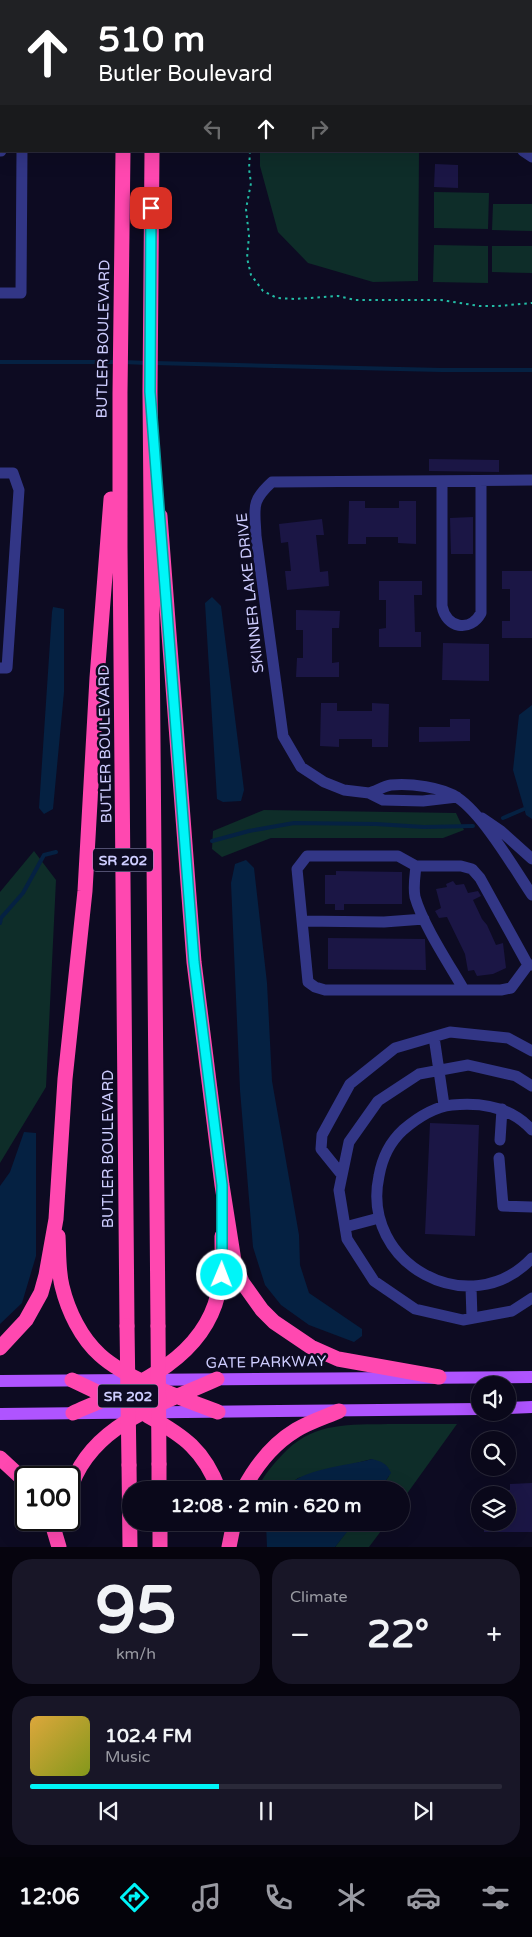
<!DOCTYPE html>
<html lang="en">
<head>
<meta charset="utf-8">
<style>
  :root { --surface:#0a081a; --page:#181627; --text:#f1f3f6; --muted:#999aa2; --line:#2a2939; --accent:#00f5f8 }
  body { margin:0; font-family:"Varela Round",sans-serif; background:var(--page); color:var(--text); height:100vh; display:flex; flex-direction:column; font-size:19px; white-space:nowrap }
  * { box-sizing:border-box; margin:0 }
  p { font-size:16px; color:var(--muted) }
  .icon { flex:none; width:28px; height:28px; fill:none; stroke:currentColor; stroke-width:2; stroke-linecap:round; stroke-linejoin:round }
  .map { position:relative; height:1547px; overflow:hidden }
  .details { display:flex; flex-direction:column; gap:12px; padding:12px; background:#06040e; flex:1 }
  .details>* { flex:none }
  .top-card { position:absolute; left:0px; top:0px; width:532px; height:152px; box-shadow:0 5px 20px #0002,0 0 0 1px var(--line); background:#202124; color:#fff; overflow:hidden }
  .tools { position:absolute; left:471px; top:1376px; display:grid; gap:10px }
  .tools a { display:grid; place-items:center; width:45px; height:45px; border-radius:50%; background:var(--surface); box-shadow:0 5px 20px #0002,0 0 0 1px var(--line); font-size:25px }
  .speed { position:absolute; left:15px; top:1466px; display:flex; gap:10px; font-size:25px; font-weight:700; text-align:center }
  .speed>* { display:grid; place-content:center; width:65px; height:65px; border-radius:50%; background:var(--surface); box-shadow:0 5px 20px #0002,0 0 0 1px var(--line); line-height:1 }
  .speed .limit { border:2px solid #111; border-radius:8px; background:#fff; color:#111 }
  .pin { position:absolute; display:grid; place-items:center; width:42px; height:42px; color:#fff; margin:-21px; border-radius:10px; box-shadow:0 2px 8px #0006 }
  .me { position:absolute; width:55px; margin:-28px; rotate:1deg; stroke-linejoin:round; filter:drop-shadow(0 0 4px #0008) }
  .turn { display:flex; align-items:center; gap:18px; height:105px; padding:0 15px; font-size:22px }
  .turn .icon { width:65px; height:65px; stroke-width:2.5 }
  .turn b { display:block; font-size:35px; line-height:42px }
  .lanes { display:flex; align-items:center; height:48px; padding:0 15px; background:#0003; justify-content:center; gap:25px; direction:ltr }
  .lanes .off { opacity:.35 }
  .big { font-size:38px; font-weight:700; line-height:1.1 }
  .details .widget { flex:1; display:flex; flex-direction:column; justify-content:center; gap:8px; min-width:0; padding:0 18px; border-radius:20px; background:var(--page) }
  .details .dial { align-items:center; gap:0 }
  .dial b { font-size:65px; line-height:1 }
  .song { display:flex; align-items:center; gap:15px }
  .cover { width:60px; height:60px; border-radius:8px; background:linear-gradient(135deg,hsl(40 70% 55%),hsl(70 70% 35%)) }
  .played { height:5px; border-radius:2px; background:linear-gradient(90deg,var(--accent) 40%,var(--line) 40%) }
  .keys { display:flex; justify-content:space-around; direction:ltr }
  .heat { display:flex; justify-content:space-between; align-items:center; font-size:28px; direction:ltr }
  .details .tiles { flex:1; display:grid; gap:12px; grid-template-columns:1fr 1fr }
  .widget:last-child { grid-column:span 2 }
  .trip { position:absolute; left:122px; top:1481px; width:288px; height:50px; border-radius:25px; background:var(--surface); box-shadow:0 5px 20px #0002,0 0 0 1px var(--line); font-weight:700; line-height:50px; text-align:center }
  .tab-bar { display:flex; height:80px; justify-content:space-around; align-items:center; background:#04030a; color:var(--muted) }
  .tab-bar .icon { width:35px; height:35px }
  .tab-bar .on { color:var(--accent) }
  .tab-bar b { font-size:22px; color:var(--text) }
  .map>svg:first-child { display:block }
  .green { fill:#0e2d29 }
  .water { fill:#052142 }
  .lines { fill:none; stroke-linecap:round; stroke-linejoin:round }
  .stream { stroke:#052142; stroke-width:4 }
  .building { fill:#1b1645 }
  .path { stroke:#23bda6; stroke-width:2; stroke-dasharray:2.5 4; stroke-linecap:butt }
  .minor { stroke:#323686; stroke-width:11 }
  .major { stroke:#af54ff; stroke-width:12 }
  .highway { stroke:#ff48b0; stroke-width:15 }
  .highway-bridge { stroke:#ff48b0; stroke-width:15 }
  .route-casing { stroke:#009fa1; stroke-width:12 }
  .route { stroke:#00f5f8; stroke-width:9 }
  .labels { text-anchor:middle; stroke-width:5; stroke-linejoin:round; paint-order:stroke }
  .shield { fill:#0d0b22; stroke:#9493bd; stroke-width:1 }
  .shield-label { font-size:14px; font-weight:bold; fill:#cecdff }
  .street-label { font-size:15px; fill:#cecdff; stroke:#0d0b22 }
</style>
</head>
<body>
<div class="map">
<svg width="532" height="1547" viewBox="0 0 532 1547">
  <rect width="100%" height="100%" fill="#0d0b22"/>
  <path class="green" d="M 260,151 L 419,151 L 418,281 L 373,282 L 308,263 L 278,232 L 260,166 Z
    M 434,192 L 489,193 L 488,229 L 434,228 Z
    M 493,204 L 532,204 L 532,231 L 492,230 Z
    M 434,245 L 488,246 L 488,283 L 433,282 Z
    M 492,246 L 532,246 L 532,273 L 492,272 Z
    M 264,810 L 456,813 L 464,830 L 443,838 L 271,838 L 222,857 L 212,849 L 213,831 Z
    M 34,851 L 56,880 L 46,1087 L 0,1163 L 0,892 Z
    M 457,1424 L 401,1502 L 401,1490 L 379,1490 L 389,1476 L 372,1459 L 298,1478 L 283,1490 L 257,1490 C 264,1474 274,1463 287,1450 C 316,1422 350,1425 388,1424 C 411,1424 434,1424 457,1424 Z
    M 354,1522 L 387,1522 L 387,1523 L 369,1547 L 335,1547 Z"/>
  <path class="water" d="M 212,597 L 221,606 L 244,790 L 241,801 L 223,802 L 217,799 L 205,603 Z
    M 53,607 L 64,609 L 64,692 L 53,809 L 44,814 L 39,808 L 52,612 Z
    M 532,705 L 532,819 L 526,815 L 513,770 L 519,715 Z
    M 246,860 L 254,868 L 267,983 L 272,1081 L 299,1235 L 300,1265 L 309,1293 L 362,1329 L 362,1336 L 354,1342 L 309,1325 L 281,1305 L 265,1285 L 253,1247 L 240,1090 L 231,883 L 235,864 Z
    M 24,1132 L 36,1133 L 36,1256 L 22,1303 L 0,1324 L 0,1186 L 10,1172 Z
    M 372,1459 C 382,1462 387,1463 391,1473 L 379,1490 L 283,1490 C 304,1467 344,1467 372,1459 Z
    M 266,1523 L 266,1522 L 354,1523 L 335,1547 L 267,1547 Z"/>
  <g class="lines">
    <path class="stream" d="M 0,362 L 117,362
      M 124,362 L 147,363
      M 154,363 L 441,370 L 532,370
      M 503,818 L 524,809
      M 212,841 L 249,831 L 294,823 L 376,824 L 424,827 L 473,826
      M 0,923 L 1,918 L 23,893 L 44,855 L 56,852"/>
  </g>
  <path class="building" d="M 435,164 L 458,165 L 458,188 L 434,187 Z
    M 429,459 L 499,460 L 499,472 L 429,471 Z
    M 349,501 L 365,501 L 365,508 L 399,508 L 399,501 L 416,501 L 416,544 L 398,543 L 398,537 L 366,537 L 366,544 L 348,544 Z
    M 473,517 L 473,554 L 451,554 L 450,518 Z
    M 322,519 L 324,535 L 316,535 L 320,572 L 328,571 L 329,586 L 287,590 L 285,571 L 291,571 L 288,542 L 281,543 L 279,524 Z
    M 502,571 L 532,571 L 532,638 L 502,638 L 502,621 L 510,621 L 510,589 L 502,589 Z
    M 379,581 L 422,581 L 422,595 L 414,595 L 415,632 L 421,632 L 421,647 L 379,647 L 379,629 L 386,628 L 386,600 L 379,600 Z
    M 296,610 L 340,611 L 339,628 L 332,628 L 332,663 L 339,662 L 339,677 L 296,677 L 297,658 L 303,658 L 303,630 L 296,630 Z
    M 443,643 L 489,644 L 489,681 L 442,680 Z
    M 321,703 L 337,703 L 337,711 L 372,711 L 372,703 L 389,704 L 388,747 L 372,747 L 372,739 L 339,739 L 339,747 L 320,746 Z
    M 450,719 L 470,719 L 470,741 L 419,742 L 419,727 L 450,727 Z
    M 336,871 L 402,872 L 402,904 L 344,904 L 344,910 L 335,910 L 335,904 L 325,904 L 325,875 L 336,875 Z
    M 453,881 L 456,885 L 464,884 L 468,893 L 478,891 L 481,896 L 473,900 L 482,919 L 487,925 L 496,945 L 503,943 L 506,968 L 493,974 L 477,976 L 474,970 L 468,971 L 465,954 L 447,917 L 439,918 L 435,911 L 441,908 L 436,889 L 447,887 L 446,884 Z
    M 328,938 L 425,939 L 426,970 L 328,969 Z
    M 430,1123 L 479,1125 L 475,1236 L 425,1234 Z
    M 532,1483 L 532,1532 L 484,1532 L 484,1522 L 508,1522 L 508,1490 L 510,1490 L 510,1484 Z"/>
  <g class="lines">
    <path class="path" d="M 250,151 L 249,169 L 251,183 L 246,209 L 249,236 L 247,258 L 251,275 L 263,291 L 277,298 L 295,299 L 338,296 L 355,300 L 441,300 L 479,306 L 498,306 L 532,303"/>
    <path class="minor" d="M 375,0 L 376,1
      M 401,0 L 402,1
      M 0,39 L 1,39
      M 0,71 L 1,71
      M 0,102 L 1,102
      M 531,137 L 532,137
      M 0,151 L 1,151
      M 523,151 L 532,157
      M 0,293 L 21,293 L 22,151
      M 0,473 L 13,473 L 19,490 L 7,668 L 0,668
      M 442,481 L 442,606 C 446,628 470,633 481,613 L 481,481
      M 369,793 C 376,791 384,786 391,785 C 409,783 443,787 458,798 C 483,815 514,868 532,895
      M 457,797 L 423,801 L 383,800 L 369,793 L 344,790 L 324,782 L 301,767 L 283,736 L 256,536 C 255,508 250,502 272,482 L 532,480
      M 482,818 L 501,831 L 532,859
      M 416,866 C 415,876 413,887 415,897 C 423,925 449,964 464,990
      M 302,921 L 384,922 L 424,919
      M 528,965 L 480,878 L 472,869 L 461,866 L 416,866 L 398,856 L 307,856 L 297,869 L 308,982 L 315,987 L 325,990 L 501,990 L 511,988 L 528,965 L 532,965
      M 434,1037 L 444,1105
      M 532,1086 L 516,1076 L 468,1065 L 419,1074 L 378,1101 L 349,1142 L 339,1190 L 347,1239 L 374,1281 L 415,1309 L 463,1320 L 512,1311 L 532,1298
      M 532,1130 C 511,1107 481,1102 452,1105 C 433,1107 417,1118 403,1130 C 390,1142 382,1159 379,1176 C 360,1264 470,1324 532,1258
      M 500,1140 L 502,1109
      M 499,1158 L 503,1206 L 532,1207
      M 342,1175 L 321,1149 L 322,1135 L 350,1084 L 395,1048 L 450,1032 L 508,1038 L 532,1051
      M 345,1227 L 379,1218
      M 471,1287 L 472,1318"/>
    <path class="major" d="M 0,1381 L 532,1377
      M 508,1408 L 532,1407
      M 0,1414 L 480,1409"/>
    <path class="highway" d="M 126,1 L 126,0
      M 154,1 L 154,0
      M 123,151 L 120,393 L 120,547 L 127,1326
      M 152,151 L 150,392 L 158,1326
      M 160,516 L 194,962 L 222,1185 L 234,1261 L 242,1282 L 262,1310 L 274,1322 L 311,1347 L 338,1359 L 439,1377
      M 58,1236 C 59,1252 58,1270 62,1286 C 68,1311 81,1338 100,1355 C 126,1379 184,1399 218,1412
      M 0,1348 L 26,1320 L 41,1293 L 46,1275 L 56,1219 L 65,1079 L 85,891 L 97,678 L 111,499
      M 72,1380 L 114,1400
      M 73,1413 C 130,1388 202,1362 218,1294 C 223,1275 222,1256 222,1236
      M 148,1416 C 184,1436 204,1450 219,1490
      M 0,1458 L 26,1482
      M 159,1464 L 159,1490
      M 129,1465 L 130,1547
      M 243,1490 C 255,1467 273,1444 296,1430 C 309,1422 325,1417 339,1411
      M 69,1493 C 88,1425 160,1405 217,1379
      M 51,1520 L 59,1547
      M 160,1522 L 160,1547
      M 229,1547 L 234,1522"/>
    <path class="highway-bridge" d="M 127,1326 L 129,1465
      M 158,1326 L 159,1464"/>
  </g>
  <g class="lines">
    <defs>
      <path id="route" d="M 151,208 L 150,392 L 194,962 L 222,1185 L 222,1275"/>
    </defs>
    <use href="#route" class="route-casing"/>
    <use href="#route" class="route"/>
  </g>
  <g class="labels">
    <g class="shield">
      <rect x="93" y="848.5" width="60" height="23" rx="4"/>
      <rect x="98" y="1384.5" width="60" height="23" rx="4"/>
    </g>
    <g class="shield-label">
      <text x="123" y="865">SR 202</text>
      <text x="128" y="1401">SR 202</text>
    </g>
    <g class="street-label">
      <text transform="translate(103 339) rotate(-89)" y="5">BUTLER BOULEVARD</text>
      <text transform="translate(250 593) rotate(-96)" y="5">SKINNER LAKE DRIVE</text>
      <text transform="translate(105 744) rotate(-91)" y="5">BUTLER BOULEVARD</text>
      <text transform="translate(108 1149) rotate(-90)" y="5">BUTLER BOULEVARD</text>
      <text transform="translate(266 1362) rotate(-1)" y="5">GATE PARKWAY</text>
    </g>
  </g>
</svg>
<div class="tools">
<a><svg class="icon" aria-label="sound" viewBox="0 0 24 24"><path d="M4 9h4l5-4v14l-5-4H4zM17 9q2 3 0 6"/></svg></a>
<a><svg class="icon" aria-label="search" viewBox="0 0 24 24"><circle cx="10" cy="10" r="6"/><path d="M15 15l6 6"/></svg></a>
<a><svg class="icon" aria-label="layers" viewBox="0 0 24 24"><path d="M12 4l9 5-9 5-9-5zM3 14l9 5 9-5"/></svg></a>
</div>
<div class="speed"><div class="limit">100</div></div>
<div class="pin" style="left:151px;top:208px;background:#d93025"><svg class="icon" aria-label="arrive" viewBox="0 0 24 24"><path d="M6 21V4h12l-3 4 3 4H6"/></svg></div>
<svg class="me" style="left:222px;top:1275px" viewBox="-20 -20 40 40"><circle r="17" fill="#00f5f8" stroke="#fff" stroke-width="3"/><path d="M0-11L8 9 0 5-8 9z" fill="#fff"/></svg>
<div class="trip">12:08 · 2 min · 620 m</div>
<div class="top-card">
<div class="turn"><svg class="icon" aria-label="ahead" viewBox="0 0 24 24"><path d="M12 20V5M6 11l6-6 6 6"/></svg><div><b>510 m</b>Butler Boulevard</div></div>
<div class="lanes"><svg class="icon off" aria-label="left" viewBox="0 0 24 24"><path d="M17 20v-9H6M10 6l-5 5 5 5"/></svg><svg class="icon" aria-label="ahead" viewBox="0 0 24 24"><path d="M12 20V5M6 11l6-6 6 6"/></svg><svg class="icon off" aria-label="right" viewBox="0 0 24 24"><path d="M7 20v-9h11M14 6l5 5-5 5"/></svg></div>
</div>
</div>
<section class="details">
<div class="tiles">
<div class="widget dial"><b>95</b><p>km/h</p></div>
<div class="widget"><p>Climate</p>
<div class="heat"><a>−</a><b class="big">22°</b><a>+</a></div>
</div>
<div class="widget">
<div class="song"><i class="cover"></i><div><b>102.4 FM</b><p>Music</p></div></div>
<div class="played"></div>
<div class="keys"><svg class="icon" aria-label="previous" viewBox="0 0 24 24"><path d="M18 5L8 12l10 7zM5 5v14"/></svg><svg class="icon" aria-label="pause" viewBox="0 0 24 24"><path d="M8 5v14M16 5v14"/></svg><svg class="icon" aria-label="next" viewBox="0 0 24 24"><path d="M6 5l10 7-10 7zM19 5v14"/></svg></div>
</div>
</div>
</section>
<nav class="tab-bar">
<b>12:06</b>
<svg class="icon on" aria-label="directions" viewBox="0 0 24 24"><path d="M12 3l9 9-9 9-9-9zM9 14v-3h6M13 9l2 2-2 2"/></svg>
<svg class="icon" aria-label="music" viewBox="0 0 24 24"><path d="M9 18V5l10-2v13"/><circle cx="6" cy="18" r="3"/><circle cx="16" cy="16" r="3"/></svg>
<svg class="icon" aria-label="phone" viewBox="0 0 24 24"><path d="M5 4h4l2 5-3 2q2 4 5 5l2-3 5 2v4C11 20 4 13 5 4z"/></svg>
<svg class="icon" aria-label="climate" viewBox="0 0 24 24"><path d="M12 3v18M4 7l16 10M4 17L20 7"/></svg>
<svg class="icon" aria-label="car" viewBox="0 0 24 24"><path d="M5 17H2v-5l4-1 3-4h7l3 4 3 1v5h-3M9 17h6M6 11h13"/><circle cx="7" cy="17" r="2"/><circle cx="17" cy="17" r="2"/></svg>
<svg class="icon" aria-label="filters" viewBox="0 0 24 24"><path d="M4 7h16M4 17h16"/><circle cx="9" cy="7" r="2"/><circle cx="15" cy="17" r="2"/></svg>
</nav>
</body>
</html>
